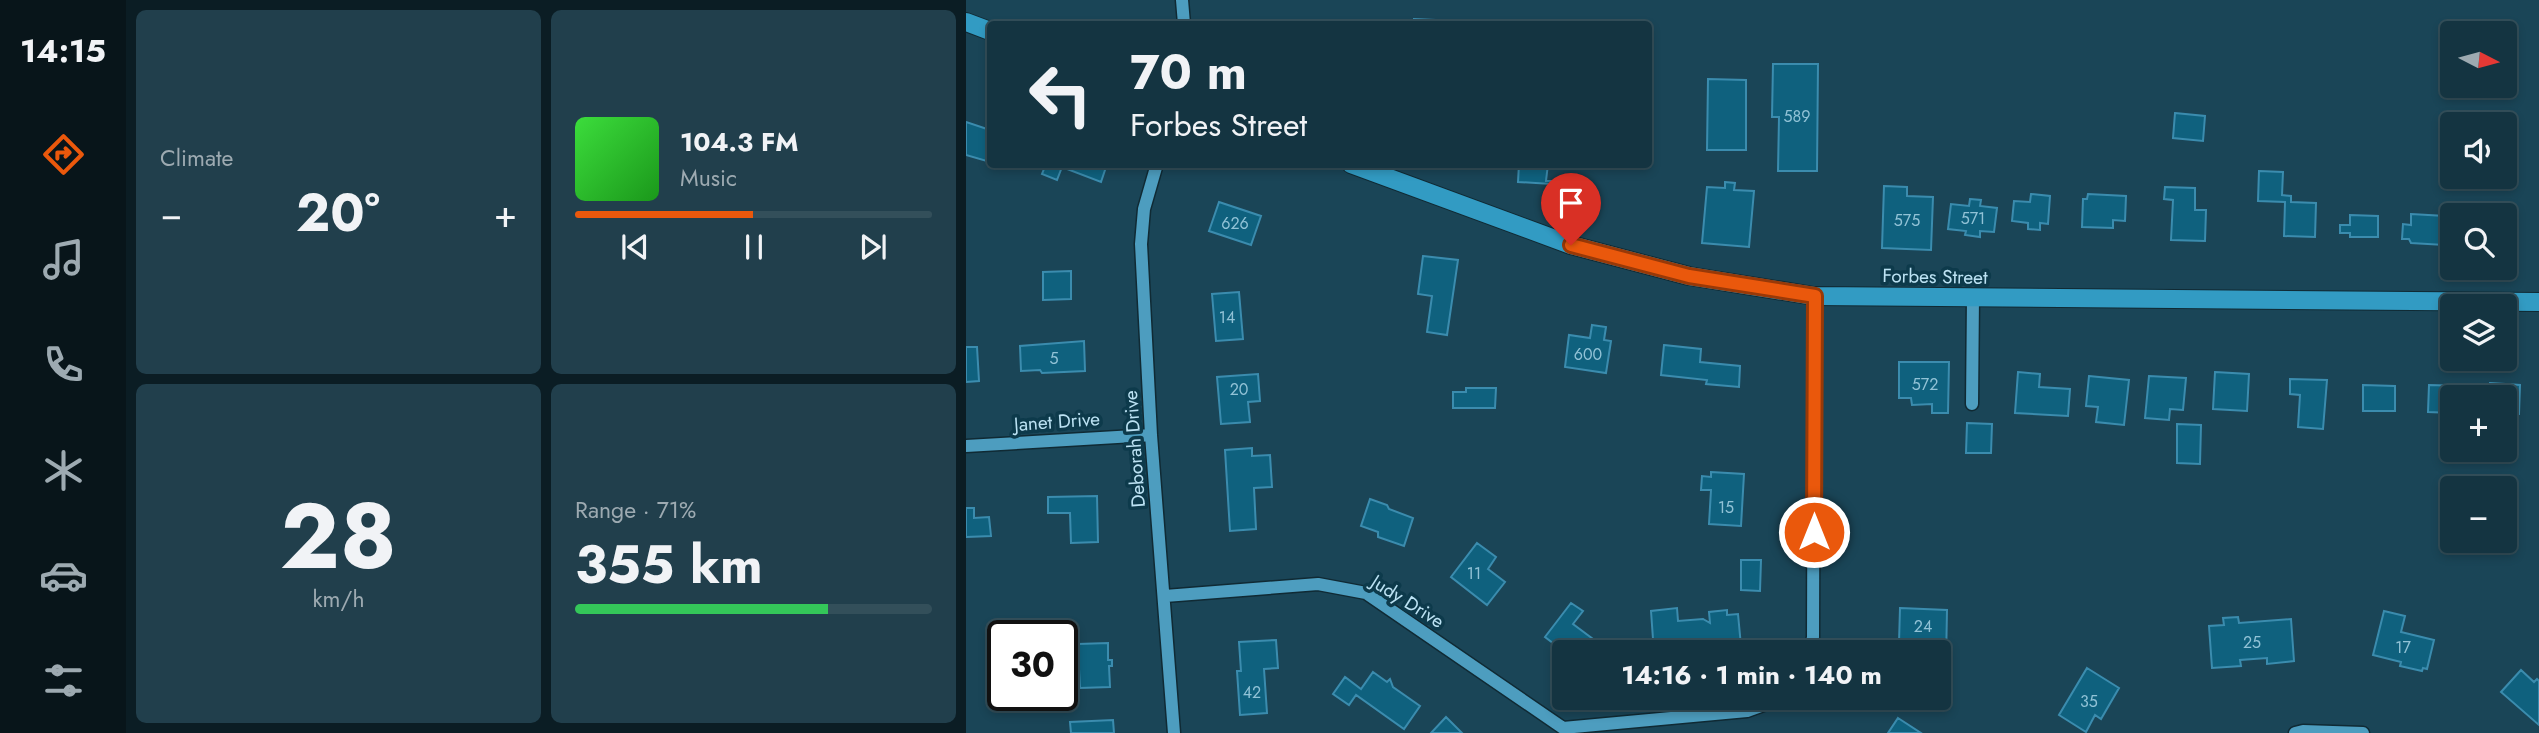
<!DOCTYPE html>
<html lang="en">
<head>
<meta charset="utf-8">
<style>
  :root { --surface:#143441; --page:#213f4c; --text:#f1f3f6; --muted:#9daab1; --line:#334f5a; --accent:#ea580c }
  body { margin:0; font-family:Jost,sans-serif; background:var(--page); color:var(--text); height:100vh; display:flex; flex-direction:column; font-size:26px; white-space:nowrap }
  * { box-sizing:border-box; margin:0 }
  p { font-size:23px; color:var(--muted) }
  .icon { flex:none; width:38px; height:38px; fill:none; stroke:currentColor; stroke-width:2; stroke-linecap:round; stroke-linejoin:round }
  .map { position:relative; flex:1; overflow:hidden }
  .panel { display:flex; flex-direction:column; gap:10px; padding:10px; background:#0b1d24; width:840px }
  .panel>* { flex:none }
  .top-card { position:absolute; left:21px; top:21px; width:665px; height:147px; border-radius:7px; box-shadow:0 4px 10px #0003,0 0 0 2px var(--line); background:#143441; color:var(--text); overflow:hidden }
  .needle { width:46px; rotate:96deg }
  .buttons { position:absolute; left:1474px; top:21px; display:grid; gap:14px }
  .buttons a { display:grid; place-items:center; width:77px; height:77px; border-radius:7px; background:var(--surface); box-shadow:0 4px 10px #0003,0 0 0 2px var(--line); font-size:35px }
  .speed { position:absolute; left:21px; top:620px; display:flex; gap:14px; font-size:35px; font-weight:700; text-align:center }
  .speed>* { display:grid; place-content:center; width:91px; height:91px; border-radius:50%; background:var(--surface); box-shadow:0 4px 10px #0003,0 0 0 2px var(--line); line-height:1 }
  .speed .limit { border:4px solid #111; border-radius:10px; background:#fff; color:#111 }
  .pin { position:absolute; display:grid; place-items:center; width:60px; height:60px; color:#fff; margin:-72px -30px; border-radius:50% 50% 50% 0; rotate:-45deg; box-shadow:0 0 7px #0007 }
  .pin .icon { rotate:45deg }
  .me { position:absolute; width:77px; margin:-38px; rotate:0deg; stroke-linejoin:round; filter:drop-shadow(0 0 5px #0008) }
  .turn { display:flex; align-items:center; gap:24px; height:147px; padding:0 28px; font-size:32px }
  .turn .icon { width:91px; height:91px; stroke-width:2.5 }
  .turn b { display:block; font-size:49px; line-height:60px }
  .big { font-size:52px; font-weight:700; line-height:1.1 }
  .panel .widget { flex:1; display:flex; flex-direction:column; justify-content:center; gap:10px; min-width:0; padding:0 24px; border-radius:10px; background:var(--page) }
  .panel .dial { align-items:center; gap:0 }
  .dial b { font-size:91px; line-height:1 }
  .song { display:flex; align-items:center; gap:21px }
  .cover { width:84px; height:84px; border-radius:10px; background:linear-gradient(135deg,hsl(120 70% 55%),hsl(120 70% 35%)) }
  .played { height:7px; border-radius:4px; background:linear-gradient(90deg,var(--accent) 50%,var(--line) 50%) }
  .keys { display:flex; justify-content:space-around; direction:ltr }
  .heat { display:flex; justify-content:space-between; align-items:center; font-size:38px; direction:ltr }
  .charge { height:10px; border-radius:5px; background:linear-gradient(90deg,#34c759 71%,var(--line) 0) }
  .panel .tiles { flex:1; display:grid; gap:10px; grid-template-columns:repeat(2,1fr) }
  .trip { position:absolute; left:586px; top:640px; width:399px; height:70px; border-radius:7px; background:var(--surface); box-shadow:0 4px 10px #0003,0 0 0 2px var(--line); font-weight:700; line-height:70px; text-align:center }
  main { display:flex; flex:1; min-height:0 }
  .tabs { display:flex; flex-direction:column; width:126px; justify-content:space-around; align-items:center; background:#08151a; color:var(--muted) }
  .tabs .icon { width:49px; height:49px }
  .tabs .selected { color:var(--accent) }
  .tabs b { font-size:32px; color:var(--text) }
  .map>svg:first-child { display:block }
  .building { fill:#0f617e; stroke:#3b8cae; stroke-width:2 }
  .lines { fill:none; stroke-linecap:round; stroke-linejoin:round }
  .minor-casing { stroke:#102a34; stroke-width:15 }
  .major-casing { stroke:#102a34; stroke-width:20 }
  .minor { stroke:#4d9dbf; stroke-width:12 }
  .major { stroke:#329bc3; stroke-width:18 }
  .route-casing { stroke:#983908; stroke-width:18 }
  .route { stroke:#ea580c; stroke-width:12 }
  .labels { text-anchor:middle; stroke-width:7; stroke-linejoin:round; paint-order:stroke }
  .number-label { font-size:16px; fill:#91c2d6 }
  .street-label { font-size:19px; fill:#bce2f3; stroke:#0d3a4b }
</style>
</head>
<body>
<main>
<nav class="tabs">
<b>14:15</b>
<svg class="icon selected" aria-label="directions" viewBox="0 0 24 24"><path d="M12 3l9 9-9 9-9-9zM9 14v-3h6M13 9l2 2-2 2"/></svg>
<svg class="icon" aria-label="music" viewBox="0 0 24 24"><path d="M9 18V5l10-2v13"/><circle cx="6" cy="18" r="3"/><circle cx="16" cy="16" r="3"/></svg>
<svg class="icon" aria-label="phone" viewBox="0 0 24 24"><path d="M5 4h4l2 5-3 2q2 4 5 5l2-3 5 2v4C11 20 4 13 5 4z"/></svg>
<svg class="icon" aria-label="climate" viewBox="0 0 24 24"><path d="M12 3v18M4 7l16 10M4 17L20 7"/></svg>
<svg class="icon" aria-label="car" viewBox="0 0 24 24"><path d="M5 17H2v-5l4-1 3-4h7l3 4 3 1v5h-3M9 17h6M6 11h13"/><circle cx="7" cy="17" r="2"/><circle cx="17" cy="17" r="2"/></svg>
<svg class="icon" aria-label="filters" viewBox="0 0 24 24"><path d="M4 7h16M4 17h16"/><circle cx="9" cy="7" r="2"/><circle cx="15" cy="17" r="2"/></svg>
</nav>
<section class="panel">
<div class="tiles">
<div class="widget"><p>Climate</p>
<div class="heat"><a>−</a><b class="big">20°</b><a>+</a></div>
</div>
<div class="widget">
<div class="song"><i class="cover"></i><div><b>104.3 FM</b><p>Music</p></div></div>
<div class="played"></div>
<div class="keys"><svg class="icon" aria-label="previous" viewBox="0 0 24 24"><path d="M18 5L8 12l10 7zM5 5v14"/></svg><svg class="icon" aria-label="pause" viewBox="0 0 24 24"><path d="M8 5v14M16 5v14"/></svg><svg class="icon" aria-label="next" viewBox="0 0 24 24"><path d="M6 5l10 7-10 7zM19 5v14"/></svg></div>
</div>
<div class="widget dial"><b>28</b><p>km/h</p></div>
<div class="widget"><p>Range · 71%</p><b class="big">355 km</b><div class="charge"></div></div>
</div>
</section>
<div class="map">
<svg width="1573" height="733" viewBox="0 0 1573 733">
  <rect width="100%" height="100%" fill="#1a4557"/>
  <path class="building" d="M 448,19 L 491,21 L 491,24 L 448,24 Z
    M 807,64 L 852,64 L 851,171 L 812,171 L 813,117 L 806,117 Z
    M 742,79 L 780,80 L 780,150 L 741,150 Z
    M 1209,113 L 1239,116 L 1237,141 L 1207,138 Z
    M 0,122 L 24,130 L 24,162 L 0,155 Z
    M 80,164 L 141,164 L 135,182 L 96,167 L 91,180 L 76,174 Z
    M 553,164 L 582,164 L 580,181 L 585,181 L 585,184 L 552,182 Z
    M 1293,171 L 1317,172 L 1316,195 L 1325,196 L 1325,202 L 1350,203 L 1349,237 L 1318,236 L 1319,202 L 1292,201 Z
    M 759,182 L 769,183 L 768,190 L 788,191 L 783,247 L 736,243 L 741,187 L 759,188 Z
    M 918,186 L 941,187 L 941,196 L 967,197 L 965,250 L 916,248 Z
    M 1199,187 L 1229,188 L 1229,210 L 1240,210 L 1239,241 L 1205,240 L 1207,200 L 1198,199 Z
    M 1065,194 L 1084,196 L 1082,224 L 1074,223 L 1074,230 L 1062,229 L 1062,223 L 1046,221 L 1048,201 L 1064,202 Z
    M 1122,194 L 1160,196 L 1159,221 L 1147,220 L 1147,228 L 1116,227 L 1117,199 L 1121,199 Z
    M 1004,199 L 1015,200 L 1014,206 L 1031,208 L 1028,232 L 1014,231 L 1014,237 L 999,235 L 1000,231 L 982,229 L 985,204 L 1003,206 Z
    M 253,202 L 295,216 L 285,245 L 243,231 Z
    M 1445,214 L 1479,216 L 1478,245 L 1445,243 L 1443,239 L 1436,239 L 1437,224 L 1445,225 Z
    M 1384,215 L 1412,216 L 1412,237 L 1384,237 L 1384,233 L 1374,233 L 1374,225 L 1384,225 Z
    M 1538,220 L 1546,220 L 1546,248 L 1538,248 Z
    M 457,256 L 492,260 L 481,335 L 461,332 L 466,296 L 452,294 Z
    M 105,271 L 105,299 L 77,300 L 77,272 Z
    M 273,292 L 277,339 L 250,341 L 246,294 Z
    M 626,325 L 640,327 L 638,340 L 645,341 L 640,373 L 599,367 L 603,335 L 624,338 Z
    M 118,341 L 119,371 L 76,373 L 74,370 L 55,371 L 54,346 Z
    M 698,345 L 735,349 L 734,362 L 774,366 L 773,387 L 740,384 L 741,380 L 695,375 Z
    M 0,347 L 11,347 L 13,381 L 0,382 Z
    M 933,362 L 983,362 L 982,413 L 966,413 L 966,404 L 946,405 L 945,398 L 933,398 Z
    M 1052,372 L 1074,374 L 1073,387 L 1104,389 L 1102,416 L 1049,413 Z
    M 1249,372 L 1283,374 L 1281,411 L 1247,409 Z
    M 292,374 L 294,401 L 282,402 L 284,422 L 255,424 L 251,377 Z
    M 1123,376 L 1163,380 L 1158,425 L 1130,422 L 1132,407 L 1120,406 Z
    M 1183,376 L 1220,378 L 1217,410 L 1204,409 L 1203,420 L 1179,418 Z
    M 1324,379 L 1361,380 L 1357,429 L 1332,427 L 1334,395 L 1324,394 Z
    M 1524,383 L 1554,385 L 1553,414 L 1538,413 L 1538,397 L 1523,397 Z
    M 1397,385 L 1429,386 L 1429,411 L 1397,411 Z
    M 1463,385 L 1496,386 L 1495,397 L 1486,397 L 1486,413 L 1462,412 Z
    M 500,388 L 530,388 L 529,408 L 487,408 L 487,392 L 500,392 Z
    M 1001,423 L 1026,424 L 1025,453 L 1000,453 Z
    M 1211,424 L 1235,425 L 1234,464 L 1211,463 Z
    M 286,448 L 286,456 L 304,455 L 306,487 L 288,488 L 290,529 L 264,531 L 259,450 Z
    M 745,472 L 778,474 L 775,526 L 743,524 L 745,490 L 735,490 L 736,476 L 745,477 Z
    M 131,496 L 132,542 L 105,543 L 104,513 L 82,513 L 82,497 Z
    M 404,499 L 421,505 L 423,509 L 447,518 L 438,546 L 412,537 L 412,532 L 395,526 Z
    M 0,508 L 8,508 L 8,518 L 23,517 L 25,536 L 0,537 Z
    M 511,543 L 530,557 L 522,569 L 539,582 L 521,605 L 485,577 Z
    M 775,560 L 795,560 L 794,591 L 775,590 Z
    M 605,603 L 617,611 L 607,624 L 631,642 L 623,653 L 600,653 L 579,637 Z
    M 711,608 L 712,621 L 737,619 L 744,623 L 743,612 L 761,610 L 761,615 L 772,614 L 775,646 L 764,647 L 764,652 L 760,653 L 688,653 L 685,611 Z
    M 934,608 L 981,610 L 980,662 L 973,661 L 973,653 L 958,653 L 959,643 L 933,643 Z
    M 1418,611 L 1439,616 L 1435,632 L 1468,640 L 1461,669 L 1457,668 L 1456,671 L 1434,666 L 1435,662 L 1407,655 Z
    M 1272,617 L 1273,623 L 1325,619 L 1328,661 L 1301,664 L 1301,658 L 1274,660 L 1275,666 L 1246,668 L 1243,626 L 1258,625 L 1257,618 Z
    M 310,640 L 312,668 L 298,669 L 301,713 L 274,715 L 271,671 L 275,671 L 273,642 Z
    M 142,643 L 142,660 L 146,660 L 146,666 L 143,666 L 144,687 L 114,688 L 113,669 L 96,670 L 96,650 L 112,650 L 112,644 Z
    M 1121,668 L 1153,688 L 1135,719 L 1129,715 L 1120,732 L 1093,715 Z
    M 1555,670 L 1568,682 L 1571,679 L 1573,681 L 1573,725 L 1535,692 Z
    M 407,672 L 421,682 L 424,679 L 427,687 L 454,706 L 438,729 L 390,695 L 383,705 L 367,694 L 379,677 L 395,689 Z
    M 480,717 L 496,733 L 465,733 Z
    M 932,718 L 955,733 L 922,733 Z
    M 147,720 L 148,733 L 105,733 L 104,722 Z"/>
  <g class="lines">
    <defs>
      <path id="minor" d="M 216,0 L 218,24
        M 191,164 L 178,209 L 175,244 L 185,435 L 208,733
        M 1006,404 L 1007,297
        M 0,446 L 185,435
        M 199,596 L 352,584 L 400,593 L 597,728
        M 844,653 L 847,637 L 848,296
        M 597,728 L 781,711 L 817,698
        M 1329,733 L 1337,731 L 1397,733"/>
      <path id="major" d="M 0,22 L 24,31
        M 385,164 L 605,245 L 723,276 L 848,296 L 1573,302"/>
    </defs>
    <use href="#minor" class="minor-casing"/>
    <use href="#major" class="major-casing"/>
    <use href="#minor" class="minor"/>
    <use href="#major" class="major"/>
  </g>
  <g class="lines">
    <defs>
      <path id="route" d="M 605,245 L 723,276 L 849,296 L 848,532"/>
    </defs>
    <use href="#route" class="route-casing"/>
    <use href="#route" class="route"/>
  </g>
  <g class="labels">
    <g class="number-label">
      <text x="831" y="122">589</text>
      <text x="1007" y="224">571</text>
      <text x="941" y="226">575</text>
      <text x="269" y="229">626</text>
      <text x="261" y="323">14</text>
      <text x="622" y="360">600</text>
      <text x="88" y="364">5</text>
      <text x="959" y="390">572</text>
      <text x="273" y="395">20</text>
      <text x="760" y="513">15</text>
      <text x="508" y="579">11</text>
      <text x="957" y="632">24</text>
      <text x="1286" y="648">25</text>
      <text x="1437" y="653">17</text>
      <text x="286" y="698">42</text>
      <text x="1123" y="707">35</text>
    </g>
    <g class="street-label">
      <text transform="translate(969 276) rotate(1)" y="7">Forbes Street</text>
      <text transform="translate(91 421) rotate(-4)" y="7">Janet Drive</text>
      <text transform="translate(168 449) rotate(-94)" y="7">Deborah Drive</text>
      <text transform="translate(442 601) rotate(32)" y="7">Judy Drive</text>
    </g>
  </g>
</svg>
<div class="buttons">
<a><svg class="needle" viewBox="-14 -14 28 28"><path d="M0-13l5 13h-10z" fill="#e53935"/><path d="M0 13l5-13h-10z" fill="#9daab1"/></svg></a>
<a><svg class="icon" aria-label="sound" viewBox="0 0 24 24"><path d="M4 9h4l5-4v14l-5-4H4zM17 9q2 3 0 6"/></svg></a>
<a><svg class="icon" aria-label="search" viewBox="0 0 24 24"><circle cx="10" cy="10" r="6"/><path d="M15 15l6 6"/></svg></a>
<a><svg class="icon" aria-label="layers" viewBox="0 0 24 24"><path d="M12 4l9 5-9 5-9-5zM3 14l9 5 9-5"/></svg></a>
<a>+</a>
<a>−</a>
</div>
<div class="speed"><div class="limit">30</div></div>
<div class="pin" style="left:605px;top:245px;background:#d93025"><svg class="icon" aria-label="arrive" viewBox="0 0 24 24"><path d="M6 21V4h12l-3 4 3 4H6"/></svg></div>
<svg class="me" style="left:848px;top:532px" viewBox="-20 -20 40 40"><circle r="17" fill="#ea580c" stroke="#fff" stroke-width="3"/><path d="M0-11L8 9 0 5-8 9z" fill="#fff"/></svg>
<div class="trip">14:16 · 1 min · 140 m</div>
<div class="top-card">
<div class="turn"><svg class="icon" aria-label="left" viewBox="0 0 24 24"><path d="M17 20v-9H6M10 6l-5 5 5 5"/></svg><div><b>70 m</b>Forbes Street</div></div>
</div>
</div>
</main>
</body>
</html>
